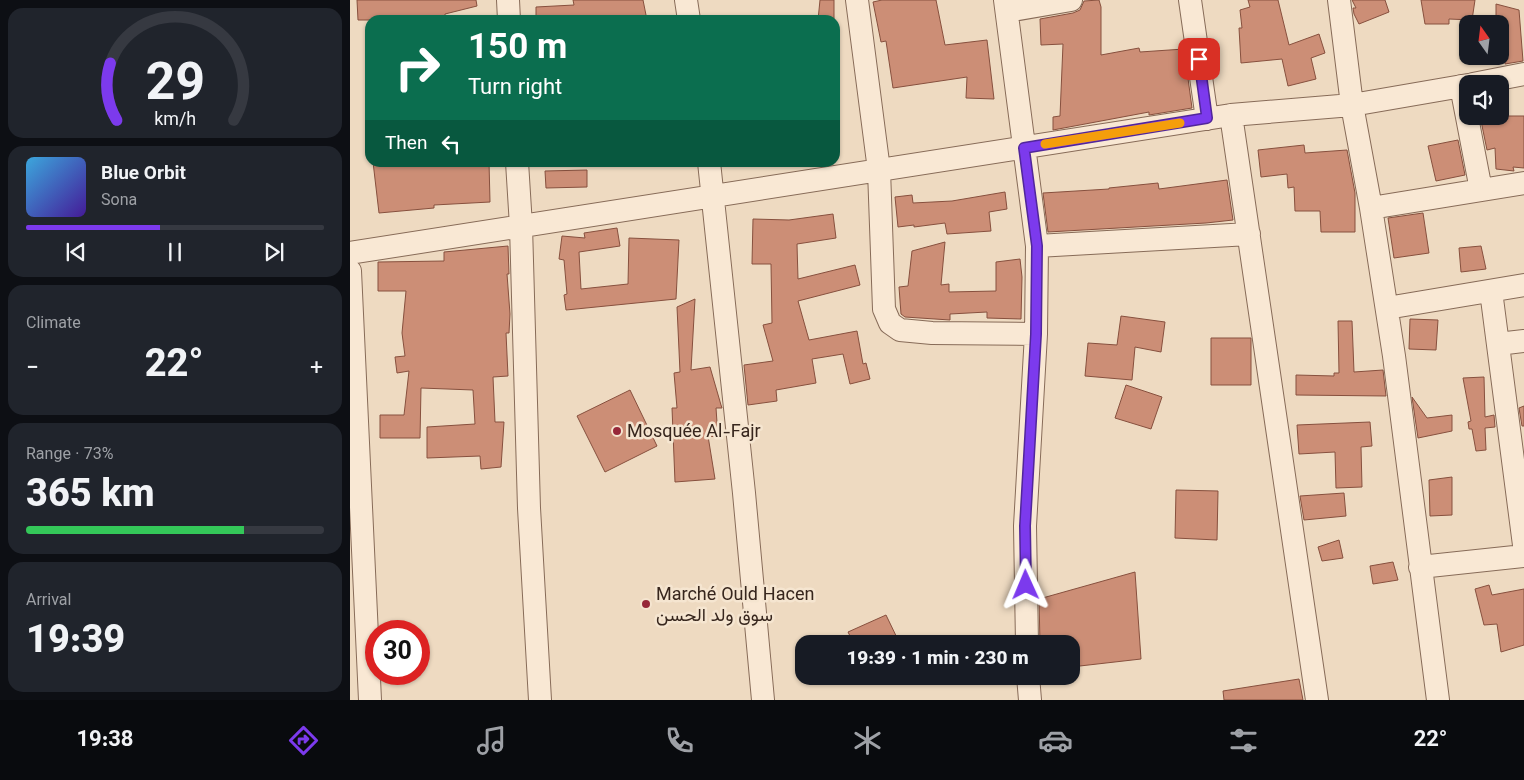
<!DOCTYPE html>
<html lang="en">
<head>
<meta charset="utf-8">
<style>
  :root { --surface:#171b24; --page:#20242c; --text:#f1f3f6; --muted:#9ea1a6; --line:#363941; --accent:#7c3aed }
  body { margin:0; font-family:Georgia,Vazirmatn,serif; background:var(--page); color:var(--text); height:100vh; display:flex; flex-direction:column; font-size:19px; white-space:nowrap }
  * { box-sizing:border-box; margin:0 }
  p { font-size:16px; color:var(--muted) }
  .icon { flex:none; width:28px; height:28px; fill:none; stroke:currentColor; stroke-width:2; stroke-linecap:round; stroke-linejoin:round }
  .map { position:relative; flex:1; overflow:hidden }
  .sheet { display:flex; flex-direction:column; gap:8px; padding:8px; background:#0d0f14; width:350px }
  .sheet>* { flex:none }
  .hud { position:absolute; left:15px; top:15px; width:475px; height:152px; border-radius:15px; box-shadow:0 1px 4px #0004; background:#0b6e4f; color:#fff; overflow:hidden }
  .needle { width:32px; rotate:346deg }
  .fabs { position:absolute; left:1109px; top:15px; display:grid; gap:10px }
  .fabs a { display:grid; place-items:center; width:50px; height:50px; border-radius:10px; background:var(--surface); box-shadow:0 1px 4px #0004; font-size:25px }
  .speed { position:absolute; left:15px; top:620px; display:flex; gap:10px; font-size:25px; font-weight:700; text-align:center }
  .speed>* { display:grid; place-content:center; width:65px; height:65px; border-radius:50%; background:var(--surface); box-shadow:0 1px 4px #0004; line-height:1 }
  .speed .limit { border:8px solid #d22; background:#fff; color:#111 }
  .pin { position:absolute; display:grid; place-items:center; width:42px; height:42px; color:#fff; margin:-21px; border-radius:10px; box-shadow:0 2px 8px #0006 }
  .me { position:absolute; width:55px; margin:-28px; rotate:359deg; stroke-linejoin:round; filter:drop-shadow(0 0 4px #0008) }
  .turn { display:flex; align-items:center; gap:18px; height:105px; padding:0 20px; font-size:22px }
  .turn .icon { width:65px; height:65px; stroke-width:2.5 }
  .turn b { display:block; font-size:35px; line-height:42px }
  .then { display:flex; align-items:center; height:48px; padding:0 20px; background:#0003; gap:10px; font-size:19px }
  .big { font-size:38px; font-weight:800; line-height:1.1 }
  .sheet .widget { flex:1; display:flex; flex-direction:column; justify-content:center; gap:8px; min-width:0; padding:0 18px; border-radius:15px; background:var(--page) }
  .sheet .dial { align-items:center; gap:0 }
  .dial svg { height:130px; overflow:visible; fill:none; stroke:var(--line); stroke-width:7; stroke-linecap:round; text-anchor:middle }
  .dial text { fill:var(--text); stroke:none }
  .song { display:flex; align-items:center; gap:15px }
  .cover { width:60px; height:60px; border-radius:8px; background:linear-gradient(135deg,hsl(200 70% 55%),hsl(260 70% 35%)) }
  .played { height:5px; border-radius:2px; background:linear-gradient(90deg,var(--accent) 45%,var(--line) 45%) }
  .keys { display:flex; justify-content:space-around; direction:ltr }
  .heat { display:flex; justify-content:space-between; align-items:center; font-size:28px; direction:ltr }
  .charge { height:8px; border-radius:4px; background:linear-gradient(90deg,#34c759 73%,var(--line) 0) }
  .trip { position:absolute; left:445px; top:635px; width:285px; height:50px; border-radius:15px; background:var(--surface); box-shadow:0 1px 4px #0004; font-weight:800; line-height:50px; text-align:center }
  .dock { display:flex; height:80px; justify-content:space-around; align-items:center; background:#090b0e; color:var(--muted) }
  .dock .icon { width:35px; height:35px }
  .dock .on { color:var(--accent) }
  .dock b { font-size:22px; color:var(--text) }
  main { display:flex; flex:1; min-height:0 }
  .map>svg:first-child { display:block }
  .building { fill:#cc8e76; stroke:#87503e }
  .lines { fill:none; stroke-linecap:round; stroke-linejoin:round }
  .minor-casing { stroke:#876b58; stroke-width:24 }
  .minor { stroke:#f9e8d4; stroke-width:22 }
  .route-casing { stroke:#51269a; stroke-width:12 }
  .route { stroke:#7c3aed; stroke-width:9 }
  .slow { stroke:#f59e0b; stroke-width:9 }
  .poi-dot { fill:#972839; stroke:#f5e5d0; stroke-width:2 }
  .labels { text-anchor:middle; stroke-width:5; stroke-linejoin:round; paint-order:stroke }
  .poi-label { font-size:18px; fill:#37261d; stroke:#f5e5d0; text-anchor:start }
</style>
</head>
<body>
<main>
<section class="sheet">
<div class="widget dial"><svg viewBox="0 0 100 80">
<path d="M14 69A42 42 0 1 1 86 69"/>
<path d="M14 69A42 42 0 0 1 10 34" stroke="#7c3aed"/>
<text x="50" y="56" font-size="32" font-weight="700">29</text>
<text x="50" y="72" font-size="11">km/h</text>
</svg></div>
<div class="widget">
<div class="song"><i class="cover"></i><div><b>Blue Orbit</b><p>Sona</p></div></div>
<div class="played"></div>
<div class="keys"><svg class="icon" aria-label="previous" viewBox="0 0 24 24"><path d="M18 5L8 12l10 7zM5 5v14"/></svg><svg class="icon" aria-label="pause" viewBox="0 0 24 24"><path d="M8 5v14M16 5v14"/></svg><svg class="icon" aria-label="next" viewBox="0 0 24 24"><path d="M6 5l10 7-10 7zM19 5v14"/></svg></div>
</div>
<div class="widget"><p>Climate</p>
<div class="heat"><a>−</a><b class="big">22°</b><a>+</a></div>
</div>
<div class="widget"><p>Range · 73%</p><b class="big">365 km</b><div class="charge"></div></div>
<div class="widget"><p>Arrival</p><b class="big">19:39</b></div>
</section>
<div class="map">
<svg width="1174" height="700" viewBox="0 0 1174 700">
  <rect width="100%" height="100%" fill="#eedac1"/>
  <path class="building" d="M 7,0 L 126,0 L 127,6 L 95,14 L 95,17 L 69,18 L 69,20 L 8,20 Z
    M 223,0 L 293,0 L 297,20 L 186,20 L 186,7 L 224,5 Z
    M 470,0 L 484,0 L 484,20 L 468,20 Z
    M 532,0 L 586,0 L 595,45 L 637,40 L 644,99 L 616,98 L 617,77 L 543,88 L 536,41 L 531,42 L 523,2 Z
    M 749,0 L 751,7 L 751,55 L 789,48 L 790,52 L 834,49 L 842,108 L 799,115 L 799,112 L 703,130 L 703,117 L 710,116 L 713,44 L 691,45 L 690,19 L 723,13 L 730,10 L 734,1 Z
    M 898,0 L 928,0 L 939,45 L 969,34 L 975,53 L 961,58 L 966,79 L 938,86 L 932,59 L 891,63 L 889,28 L 892,28 L 890,10 L 900,7 Z
    M 1002,0 L 1035,0 L 1039,12 L 1009,24 L 1004,14 L 1003,8 L 1006,8 Z
    M 1071,0 L 1125,0 L 1122,20 L 1099,19 L 1099,24 L 1075,24 Z
    M 1146,4 L 1169,10 L 1173,61 L 1155,64 L 1153,24 L 1146,24 Z
    M 1130,116 L 1174,116 L 1174,168 L 1163,167 L 1164,171 L 1146,169 L 1145,148 L 1137,150 Z
    M 1108,140 L 1115,175 L 1086,181 L 1078,146 Z
    M 954,145 L 955,153 L 997,150 L 1005,193 L 1005,232 L 971,232 L 970,211 L 945,211 L 944,187 L 938,188 L 937,174 L 911,177 L 908,150 Z
    M 23,162 L 139,162 L 140,202 L 84,205 L 84,208 L 29,213 Z
    M 237,170 L 237,187 L 196,188 L 195,171 Z
    M 877,180 L 883,220 L 856,223 L 698,232 L 693,193 L 759,189 L 759,188 L 808,183 L 809,189 Z
    M 655,192 L 657,209 L 639,212 L 641,231 L 597,234 L 595,223 L 564,227 L 564,225 L 548,227 L 545,197 L 562,195 L 563,203 L 602,201 Z
    M 1073,213 L 1079,253 L 1044,258 L 1038,218 Z
    M 483,214 L 486,238 L 447,244 L 448,279 L 505,265 L 510,285 L 448,301 L 459,340 L 507,331 L 513,364 L 516,363 L 520,379 L 500,384 L 493,354 L 462,359 L 466,383 L 426,390 L 427,401 L 398,405 L 394,365 L 423,361 L 413,325 L 422,323 L 421,264 L 402,264 L 403,219 L 439,220 Z
    M 267,228 L 270,246 L 229,252 L 231,289 L 278,284 L 279,238 L 329,240 L 326,299 L 216,310 L 214,295 L 217,294 L 214,260 L 209,259 L 212,236 L 235,238 L 234,233 Z
    M 595,242 L 591,285 L 599,284 L 599,292 L 646,291 L 646,262 L 670,259 L 672,277 L 671,319 L 637,318 L 637,312 L 600,314 L 600,320 L 555,317 L 551,314 L 549,287 L 558,286 L 562,251 Z
    M 158,246 L 159,274 L 157,274 L 160,314 L 159,333 L 156,333 L 158,376 L 143,377 L 145,422 L 154,422 L 151,467 L 131,469 L 130,456 L 77,458 L 77,427 L 125,424 L 123,390 L 71,388 L 70,438 L 30,438 L 30,415 L 54,415 L 59,371 L 47,373 L 45,357 L 55,356 L 52,333 L 56,291 L 28,291 L 28,262 L 94,261 L 94,252 Z
    M 1131,246 L 1136,269 L 1111,272 L 1109,248 Z
    M 345,299 L 341,370 L 360,367 L 371,405 L 372,408 L 366,408 L 368,437 L 358,436 L 365,479 L 325,482 L 322,408 L 327,408 L 324,373 L 330,372 L 327,307 Z
    M 771,316 L 815,322 L 811,352 L 785,347 L 782,380 L 735,376 L 738,343 L 767,345 Z
    M 1060,319 L 1088,320 L 1086,350 L 1059,349 Z
    M 988,321 L 1002,321 L 1004,372 L 1033,370 L 1036,396 L 946,395 L 946,375 L 984,376 L 984,373 L 989,373 Z
    M 861,338 L 901,338 L 901,385 L 861,385 Z
    M 1134,377 L 1135,417 L 1144,415 L 1145,427 L 1135,428 L 1136,450 L 1126,451 L 1122,429 L 1119,429 L 1118,422 L 1121,421 L 1113,378 Z
    M 776,385 L 812,397 L 801,429 L 765,418 Z
    M 280,390 L 307,446 L 255,472 L 227,416 Z
    M 1062,397 L 1077,418 L 1102,415 L 1102,431 L 1068,438 Z
    M 1174,406 L 1174,426 L 1172,426 L 1169,408 Z
    M 1020,422 L 1022,446 L 1011,447 L 1012,487 L 986,488 L 985,452 L 949,454 L 947,425 Z
    M 1102,477 L 1102,515 L 1080,516 L 1079,480 Z
    M 826,490 L 868,491 L 867,540 L 825,538 Z
    M 994,493 L 996,516 L 954,520 L 950,496 Z
    M 989,540 L 993,558 L 972,561 L 968,547 Z
    M 1043,562 L 1048,580 L 1023,584 L 1020,566 Z
    M 785,572 L 791,659 L 721,667 L 721,644 L 690,644 L 689,599 Z
    M 1139,585 L 1142,595 L 1174,589 L 1174,645 L 1151,652 L 1147,624 L 1134,625 L 1125,589 Z
    M 536,615 L 550,644 L 504,644 L 498,632 Z
    M 949,679 L 953,700 L 874,700 L 873,691 Z"/>
  <g class="lines">
    <defs>
      <path id="minor" d="M 158,0 L 159,20
        M 336,0 L 339,20
        M 507,0 L 529,170 L 534,309 L 540,323 L 550,330 L 582,333 L 686,334
        M 655,0 L 687,246 L 686,334 L 675,526 L 677,644
        M 840,0 L 857,119
        M 989,0 L 1002,105 L 1021,208 L 1044,356 L 1088,700
        M 657,11 L 721,0
        M 1123,84 L 1174,74
        M 1111,86 L 1131,190
        M 881,115 L 967,700
        M 167,162 L 171,226 L 179,508 L 190,700
        M 359,162 L 394,493 L 413,700
        M 1021,208 L 1174,183
        M 687,246 L 899,234
        M 0,253 L 881,115 L 1002,105 L 1118,85
        M 0,271 L 20,700
        M 1141,291 L 1174,545
        M 1037,308 L 1174,285
        M 1148,344 L 1174,341
        M 1070,567 L 1174,556
        M 678,676 L 680,700"/>
    </defs>
    <use href="#minor" class="minor-casing"/>
    <use href="#minor" class="minor"/>
  </g>
  <g class="lines">
    <defs>
      <path id="route" d="M 676,585 L 675,526 L 686,334 L 687,246 L 674,148 L 857,118 L 849,59"/>
    </defs>
    <use href="#route" class="route-casing"/>
    <use href="#route" class="route"/>
    <path class="slow" d="M 695,144 L 830,123"/>
  </g>
  <g class="poi-dot">
    <circle cx="267" cy="431" r="5"/>
    <circle cx="296" cy="604" r="5"/>
  </g>
  <g class="labels">
    <g class="poi-label">
      <text x="277" y="437">Mosquée Al-Fajr</text>
      <text x="306" y="600">Marché Ould Hacen<tspan x="306" dy="21">سوق ولد الحسن</tspan></text>
    </g>
  </g>
</svg>
<div class="fabs">
<a><svg class="needle" viewBox="-14 -14 28 28"><path d="M0-13l5 13h-10z" fill="#e53935"/><path d="M0 13l5-13h-10z" fill="#9ea1a6"/></svg></a>
<a><svg class="icon" aria-label="sound" viewBox="0 0 24 24"><path d="M4 9h4l5-4v14l-5-4H4zM17 9q2 3 0 6"/></svg></a>
</div>
<div class="speed"><div class="limit">30</div></div>
<div class="pin" style="left:849px;top:59px;background:#d93025"><svg class="icon" aria-label="arrive" viewBox="0 0 24 24"><path d="M6 21V4h12l-3 4 3 4H6"/></svg></div>
<svg class="me" style="left:676px;top:585px" viewBox="-20 -20 40 40"><path d="M0-17L14 15 0 8-14 15z" fill="#7c3aed" stroke="#fff" stroke-width="4"/></svg>
<div class="trip">19:39 · 1 min · 230 m</div>
<div class="hud">
<div class="turn"><svg class="icon" aria-label="right" viewBox="0 0 24 24"><path d="M7 20v-9h11M14 6l5 5-5 5"/></svg><div><b>150 m</b>Turn right</div></div>
<div class="then">Then<svg class="icon" aria-label="left" viewBox="0 0 24 24"><path d="M17 20v-9H6M10 6l-5 5 5 5"/></svg></div>
</div>
</div>
</main>
<nav class="dock">
<b>19:38</b>
<svg class="icon on" aria-label="directions" viewBox="0 0 24 24"><path d="M12 3l9 9-9 9-9-9zM9 14v-3h6M13 9l2 2-2 2"/></svg>
<svg class="icon" aria-label="music" viewBox="0 0 24 24"><path d="M9 18V5l10-2v13"/><circle cx="6" cy="18" r="3"/><circle cx="16" cy="16" r="3"/></svg>
<svg class="icon" aria-label="phone" viewBox="0 0 24 24"><path d="M5 4h4l2 5-3 2q2 4 5 5l2-3 5 2v4C11 20 4 13 5 4z"/></svg>
<svg class="icon" aria-label="climate" viewBox="0 0 24 24"><path d="M12 3v18M4 7l16 10M4 17L20 7"/></svg>
<svg class="icon" aria-label="car" viewBox="0 0 24 24"><path d="M5 17H2v-5l4-1 3-4h7l3 4 3 1v5h-3M9 17h6M6 11h13"/><circle cx="7" cy="17" r="2"/><circle cx="17" cy="17" r="2"/></svg>
<svg class="icon" aria-label="filters" viewBox="0 0 24 24"><path d="M4 7h16M4 17h16"/><circle cx="9" cy="7" r="2"/><circle cx="15" cy="17" r="2"/></svg>
<b>22°</b>
</nav>
</body>
</html>
